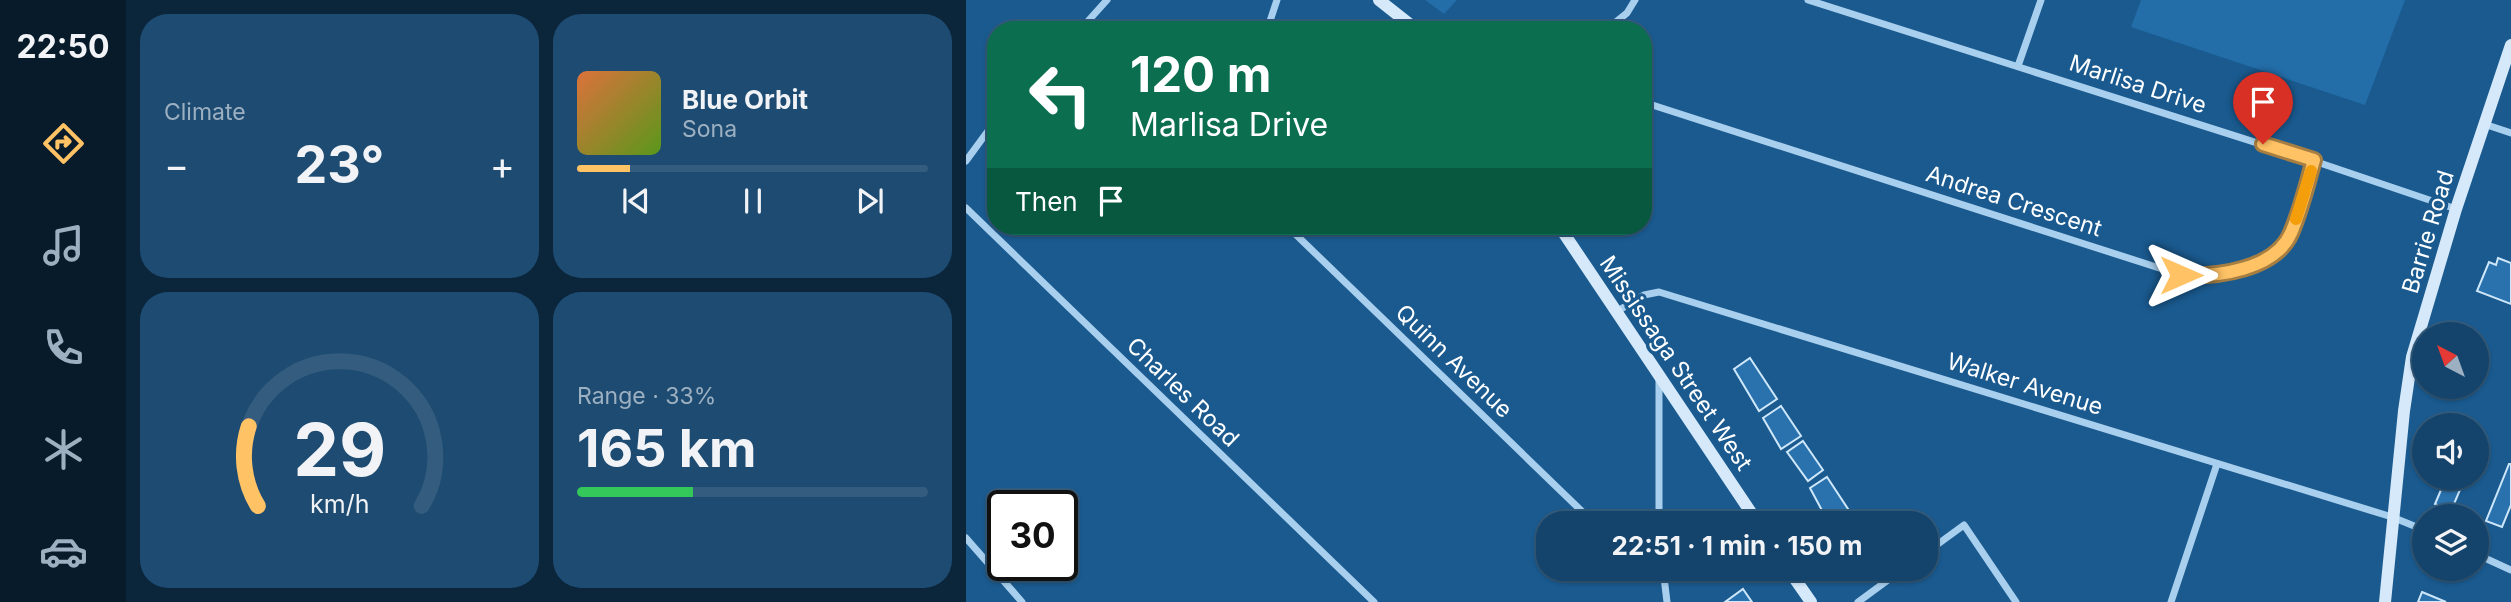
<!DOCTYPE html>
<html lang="en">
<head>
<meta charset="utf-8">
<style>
  :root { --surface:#14446b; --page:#1d4b71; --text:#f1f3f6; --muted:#9db0c1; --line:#335c7e; --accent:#ffc265 }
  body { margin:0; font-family:Inter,sans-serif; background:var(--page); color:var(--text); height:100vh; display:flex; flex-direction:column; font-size:26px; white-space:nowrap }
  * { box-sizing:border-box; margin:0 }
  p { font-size:23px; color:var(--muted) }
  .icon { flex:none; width:38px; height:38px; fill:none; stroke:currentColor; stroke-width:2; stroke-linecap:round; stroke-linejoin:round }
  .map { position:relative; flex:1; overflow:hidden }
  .details { display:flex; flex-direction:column; gap:14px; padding:14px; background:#0b253b; width:840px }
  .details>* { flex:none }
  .hud { position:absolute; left:21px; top:21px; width:665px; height:214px; border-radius:28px; box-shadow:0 2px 5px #0004,0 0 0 2px var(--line); background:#0b6e4f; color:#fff; overflow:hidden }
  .needle { width:46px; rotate:319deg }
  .controls { position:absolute; left:1446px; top:322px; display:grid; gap:14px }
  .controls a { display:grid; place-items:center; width:77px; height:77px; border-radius:50%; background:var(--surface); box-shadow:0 2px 5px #0004,0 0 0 2px var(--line); font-size:35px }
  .speed { position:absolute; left:21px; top:490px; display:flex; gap:14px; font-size:35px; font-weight:700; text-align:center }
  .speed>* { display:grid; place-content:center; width:91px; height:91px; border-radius:50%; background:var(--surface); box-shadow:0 2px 5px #0004,0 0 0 2px var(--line); line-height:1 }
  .speed .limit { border:4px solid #111; border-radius:10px; background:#fff; color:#111 }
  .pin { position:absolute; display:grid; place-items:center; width:60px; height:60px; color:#fff; margin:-72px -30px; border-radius:50% 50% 50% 0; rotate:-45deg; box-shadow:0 0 7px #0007 }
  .pin .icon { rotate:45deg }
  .me { position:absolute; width:77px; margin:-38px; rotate:90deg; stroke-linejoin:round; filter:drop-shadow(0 0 5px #0008) }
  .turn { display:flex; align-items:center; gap:24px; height:147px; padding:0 28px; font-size:32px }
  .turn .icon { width:91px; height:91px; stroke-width:2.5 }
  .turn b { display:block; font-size:49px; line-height:60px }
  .then { display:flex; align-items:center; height:66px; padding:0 28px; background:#0003; gap:14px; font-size:26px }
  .big { font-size:52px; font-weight:700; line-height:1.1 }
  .details .tile { flex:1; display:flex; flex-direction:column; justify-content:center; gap:10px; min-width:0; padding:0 24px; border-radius:28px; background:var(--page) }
  .details .dial { align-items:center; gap:0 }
  .dial svg { height:182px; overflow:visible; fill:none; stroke:var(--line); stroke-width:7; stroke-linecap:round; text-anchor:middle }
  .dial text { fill:var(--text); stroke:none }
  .song { display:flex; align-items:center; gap:21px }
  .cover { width:84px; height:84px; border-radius:10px; background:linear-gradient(135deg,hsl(20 70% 55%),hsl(90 70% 35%)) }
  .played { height:7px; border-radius:4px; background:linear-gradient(90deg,var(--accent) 15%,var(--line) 15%) }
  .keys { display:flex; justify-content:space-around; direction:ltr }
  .heat { display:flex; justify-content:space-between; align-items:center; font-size:38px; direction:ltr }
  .charge { height:10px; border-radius:5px; background:linear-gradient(90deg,#34c759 33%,var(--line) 0) }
  .details .tiles { flex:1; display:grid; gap:14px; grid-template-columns:repeat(2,1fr) }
  .trip { position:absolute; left:570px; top:511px; width:402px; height:70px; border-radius:28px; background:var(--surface); box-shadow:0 2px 5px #0004,0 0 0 2px var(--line); font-weight:700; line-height:70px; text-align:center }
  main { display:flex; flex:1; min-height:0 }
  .menu { display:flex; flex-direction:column; width:126px; justify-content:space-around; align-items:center; background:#081b2b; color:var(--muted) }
  .menu .icon { width:49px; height:49px }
  .menu .active { color:var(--accent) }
  .menu b { font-size:32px; color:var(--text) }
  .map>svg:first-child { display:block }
  .green { fill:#236da8 }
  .building { fill:#2972ad; stroke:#cee7fa; stroke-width:2 }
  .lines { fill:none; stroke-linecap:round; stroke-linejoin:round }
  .street { stroke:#a8cfee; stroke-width:7 }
  .secondary { stroke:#d5e9fa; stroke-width:12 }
  .route-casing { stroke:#a67e42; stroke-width:18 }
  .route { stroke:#ffc265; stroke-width:12 }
  .slow { stroke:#f59e0b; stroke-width:12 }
  .labels { text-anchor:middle; stroke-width:7; stroke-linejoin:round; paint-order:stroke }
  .street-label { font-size:23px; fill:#fff; stroke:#1a5a8f }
</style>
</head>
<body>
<main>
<nav class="menu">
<b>22:50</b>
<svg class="icon active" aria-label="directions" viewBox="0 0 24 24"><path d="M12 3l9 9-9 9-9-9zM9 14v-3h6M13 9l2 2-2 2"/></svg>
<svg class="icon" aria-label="music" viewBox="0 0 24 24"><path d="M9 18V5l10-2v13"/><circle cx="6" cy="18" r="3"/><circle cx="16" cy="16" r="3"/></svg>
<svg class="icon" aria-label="phone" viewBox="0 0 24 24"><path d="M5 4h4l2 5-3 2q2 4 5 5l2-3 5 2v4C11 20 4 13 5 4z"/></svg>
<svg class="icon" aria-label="climate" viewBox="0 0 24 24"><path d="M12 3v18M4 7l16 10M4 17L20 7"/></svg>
<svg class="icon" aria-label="car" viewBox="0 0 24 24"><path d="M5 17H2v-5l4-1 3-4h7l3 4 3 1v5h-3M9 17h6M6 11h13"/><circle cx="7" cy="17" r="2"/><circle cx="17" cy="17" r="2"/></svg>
</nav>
<section class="details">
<div class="tiles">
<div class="tile"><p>Climate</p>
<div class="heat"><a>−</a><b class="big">23°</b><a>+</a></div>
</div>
<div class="tile">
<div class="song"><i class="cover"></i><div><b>Blue Orbit</b><p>Sona</p></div></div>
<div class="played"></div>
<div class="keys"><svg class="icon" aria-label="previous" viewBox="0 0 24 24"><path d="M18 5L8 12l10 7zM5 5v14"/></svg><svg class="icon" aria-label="pause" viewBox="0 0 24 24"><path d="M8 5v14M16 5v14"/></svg><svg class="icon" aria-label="next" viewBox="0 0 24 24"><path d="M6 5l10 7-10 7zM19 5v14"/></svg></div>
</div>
<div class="tile dial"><svg viewBox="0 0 100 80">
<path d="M14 69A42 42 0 1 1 86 69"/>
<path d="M14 69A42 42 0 0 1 10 34" stroke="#ffc265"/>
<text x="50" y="56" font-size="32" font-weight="700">29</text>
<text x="50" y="72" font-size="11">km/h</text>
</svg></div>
<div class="tile"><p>Range · 33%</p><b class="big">165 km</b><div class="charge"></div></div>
</div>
</section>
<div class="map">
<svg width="1545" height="602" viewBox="0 0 1545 602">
  <rect width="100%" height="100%" fill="#1a5a8f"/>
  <path class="green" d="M 459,0 L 491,0 L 478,14 Z
    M 1175,0 L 1439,0 L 1399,105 L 1165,27 Z"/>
  <path class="building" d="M 1532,258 L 1545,263 L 1545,304 L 1511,291 L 1523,262 L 1530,265 Z
    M 784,358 L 811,399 L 793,411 L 768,369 Z
    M 815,406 L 835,436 L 815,449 L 797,418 Z
    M 837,441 L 857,470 L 842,481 L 821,452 Z
    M 1543,464 L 1545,464 L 1545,505 L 1536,527 L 1520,521 Z
    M 861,477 L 888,518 L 880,523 L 865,523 L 867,522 L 862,514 L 859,516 L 844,488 Z
    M 1480,478 L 1499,478 L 1485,511 L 1469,504 Z
    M 777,589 L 786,602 L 759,602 Z
    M 1456,592 L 1480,602 L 1452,602 Z"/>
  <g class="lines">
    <path class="street" d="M 842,0 L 1348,161 L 1490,209
      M 114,30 L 141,0
      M 301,30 L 311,0
      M 640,30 L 661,13 L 669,0
      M 1052,66 L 1075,0
      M 677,102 L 1215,275 L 1246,276 L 1304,259 L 1325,235 L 1348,161
      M 1518,124 L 1545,133
      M 0,161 L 30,120
      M 0,208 L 408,602
      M 321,226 L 628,523
      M 650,312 L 678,295 L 693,292 L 1426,517 L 1458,530
      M 654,523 L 691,512
      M 693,523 L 693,381
      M 0,538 L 56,602
      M 961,552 L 998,525 L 1050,602
      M 1510,554 L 1545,570
      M 697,569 L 701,602
      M 892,602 L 937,569
      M 1205,602 L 1251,464"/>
    <path class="secondary" d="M 413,0 L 451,30
      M 593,226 L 792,523
      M 822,569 L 845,602
      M 1419,602 L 1438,411 L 1446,357 L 1490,209 L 1545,45"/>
  </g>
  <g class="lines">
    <defs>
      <path id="route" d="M 1215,275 C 1251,277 1309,270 1325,233 C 1335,210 1341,184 1348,160 L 1297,144"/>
    </defs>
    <use href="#route" class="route-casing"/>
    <use href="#route" class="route"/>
    <path class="slow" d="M 1330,219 L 1345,171"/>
  </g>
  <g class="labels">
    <g class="street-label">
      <text transform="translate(1172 84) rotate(18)" y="8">Marlisa Drive</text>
      <text transform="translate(1048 201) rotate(18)" y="8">Andrea Crescent</text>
      <text transform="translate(1462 232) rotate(-73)" y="8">Barrie Road</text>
      <text transform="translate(488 361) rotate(44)" y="8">Quinn Avenue</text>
      <text transform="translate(710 363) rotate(56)" y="8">Mississaga Street West</text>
      <text transform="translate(1059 384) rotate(17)" y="8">Walker Avenue</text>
      <text transform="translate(217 392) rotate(44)" y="8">Charles Road</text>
    </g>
  </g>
</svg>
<div class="controls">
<a><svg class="needle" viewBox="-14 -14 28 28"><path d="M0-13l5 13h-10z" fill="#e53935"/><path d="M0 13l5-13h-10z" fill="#9db0c1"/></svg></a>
<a><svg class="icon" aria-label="sound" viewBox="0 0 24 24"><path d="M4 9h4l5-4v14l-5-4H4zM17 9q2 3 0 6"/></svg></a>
<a><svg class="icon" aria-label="layers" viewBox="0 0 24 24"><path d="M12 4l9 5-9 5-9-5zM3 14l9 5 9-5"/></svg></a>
</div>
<div class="speed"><div class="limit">30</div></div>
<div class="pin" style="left:1297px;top:144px;background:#d93025"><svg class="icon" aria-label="arrive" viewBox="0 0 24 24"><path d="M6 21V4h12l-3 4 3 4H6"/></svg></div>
<svg class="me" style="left:1215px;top:275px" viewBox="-20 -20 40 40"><path d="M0-17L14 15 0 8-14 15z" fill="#ffc265" stroke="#fff" stroke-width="4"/></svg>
<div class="trip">22:51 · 1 min · 150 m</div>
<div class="hud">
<div class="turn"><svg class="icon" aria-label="left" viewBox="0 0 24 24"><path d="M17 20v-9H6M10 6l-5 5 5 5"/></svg><div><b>120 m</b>Marlisa Drive</div></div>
<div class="then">Then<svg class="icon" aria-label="arrive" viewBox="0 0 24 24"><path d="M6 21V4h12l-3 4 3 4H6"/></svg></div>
</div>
</div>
</main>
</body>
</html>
